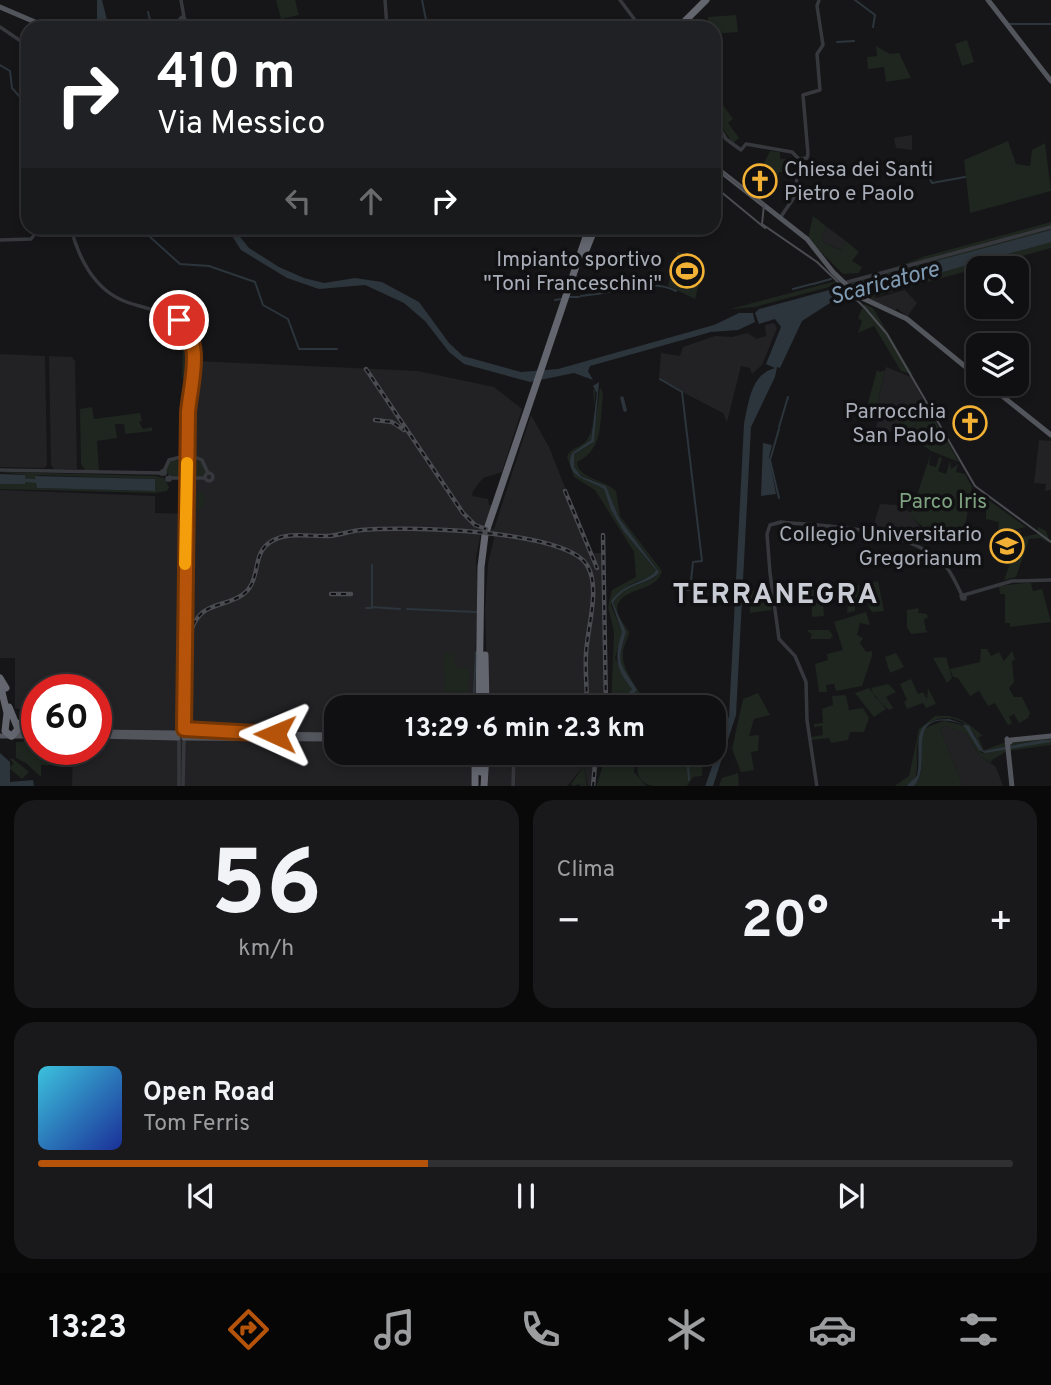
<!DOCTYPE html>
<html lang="it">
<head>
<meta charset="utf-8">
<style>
  :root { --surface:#101012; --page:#19191b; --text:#f1f3f6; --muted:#9c9d9f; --line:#303032; --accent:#b45309 }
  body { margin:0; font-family:Overpass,sans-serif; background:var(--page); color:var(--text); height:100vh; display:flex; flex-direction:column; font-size:26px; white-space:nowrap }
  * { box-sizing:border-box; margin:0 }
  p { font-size:23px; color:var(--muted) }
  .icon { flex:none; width:38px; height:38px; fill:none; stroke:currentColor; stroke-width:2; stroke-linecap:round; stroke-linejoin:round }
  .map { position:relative; height:786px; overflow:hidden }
  .panel { display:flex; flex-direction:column; gap:14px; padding:14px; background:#09090a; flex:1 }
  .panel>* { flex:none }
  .guide { position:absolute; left:21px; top:21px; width:700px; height:214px; border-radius:21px; box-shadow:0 4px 10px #0003,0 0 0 2px var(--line); background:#202124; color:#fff; overflow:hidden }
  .fabs { position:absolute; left:966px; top:256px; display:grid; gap:14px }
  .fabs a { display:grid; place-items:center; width:63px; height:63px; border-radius:14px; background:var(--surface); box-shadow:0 4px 10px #0003,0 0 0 2px var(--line); font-size:35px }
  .speed { position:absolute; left:21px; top:674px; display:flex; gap:14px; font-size:35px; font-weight:700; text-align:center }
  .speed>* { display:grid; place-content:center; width:91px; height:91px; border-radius:50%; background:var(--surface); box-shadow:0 4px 10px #0003,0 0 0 2px var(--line); line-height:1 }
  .speed .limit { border:10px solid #d22; background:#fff; color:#111 }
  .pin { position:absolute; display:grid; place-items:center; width:60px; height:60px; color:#fff; margin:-30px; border:4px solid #fff; border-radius:50%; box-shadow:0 2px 7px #0007 }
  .me { position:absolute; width:77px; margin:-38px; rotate:271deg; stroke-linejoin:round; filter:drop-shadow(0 0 5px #0008) }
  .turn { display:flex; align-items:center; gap:24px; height:147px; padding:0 21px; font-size:32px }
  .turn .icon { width:91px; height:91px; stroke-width:2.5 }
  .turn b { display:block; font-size:49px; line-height:60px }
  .lanes { display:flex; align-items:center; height:66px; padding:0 21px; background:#0003; justify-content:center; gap:35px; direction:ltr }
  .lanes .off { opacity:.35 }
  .big { font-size:52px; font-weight:700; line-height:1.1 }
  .panel .widget { flex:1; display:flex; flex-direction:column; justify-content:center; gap:10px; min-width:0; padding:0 24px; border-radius:21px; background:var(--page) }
  .panel .dial { align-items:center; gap:0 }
  .dial b { font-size:91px; line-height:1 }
  .song { display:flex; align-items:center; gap:21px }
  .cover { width:84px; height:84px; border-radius:10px; background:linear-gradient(135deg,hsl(190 70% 55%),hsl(230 70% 35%)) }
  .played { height:7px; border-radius:4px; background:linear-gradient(90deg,var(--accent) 40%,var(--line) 40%) }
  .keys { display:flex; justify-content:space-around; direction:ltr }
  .heat { display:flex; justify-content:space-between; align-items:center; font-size:38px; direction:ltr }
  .panel .tiles { flex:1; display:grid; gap:14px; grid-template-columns:1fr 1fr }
  .widget:last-child { grid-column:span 2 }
  .trip { position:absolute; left:324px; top:695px; width:402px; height:70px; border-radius:21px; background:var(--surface); box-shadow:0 4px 10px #0003,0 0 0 2px var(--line); font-weight:700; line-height:70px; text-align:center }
  .tabs { display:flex; height:112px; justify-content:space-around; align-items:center; background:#060607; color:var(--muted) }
  .tabs .icon { width:49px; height:49px }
  .tabs .selected { color:var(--accent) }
  .tabs b { font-size:32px; color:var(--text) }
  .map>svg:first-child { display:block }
  .built { fill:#222225 }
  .green { fill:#1e261f; fill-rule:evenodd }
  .water { fill:#2c353c }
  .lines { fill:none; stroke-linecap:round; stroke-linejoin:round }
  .stream { stroke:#2c353c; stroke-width:2 }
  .canal { stroke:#2c353c; stroke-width:3.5 }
  .minor { stroke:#37383d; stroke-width:3.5 }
  .major { stroke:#53555c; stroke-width:5 }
  .highway { stroke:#63666e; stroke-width:7 }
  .tram { stroke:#4a4c52; stroke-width:2 }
  .rail-casing { stroke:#4a4c52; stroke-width:4.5 }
  .rail { stroke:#111113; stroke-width:2; stroke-dasharray:5; stroke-linecap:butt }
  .route-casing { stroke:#753606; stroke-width:18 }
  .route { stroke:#b45309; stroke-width:12 }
  .slow { stroke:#f59e0b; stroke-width:12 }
  .labels { text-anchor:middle; stroke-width:7; stroke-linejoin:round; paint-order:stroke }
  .poi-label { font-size:21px; fill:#a8adb8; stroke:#111113; text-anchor:end }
  .park-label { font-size:21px; fill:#7fa381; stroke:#111113 }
  .water-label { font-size:23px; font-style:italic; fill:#7f9bb3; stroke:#111113 }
  .district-label { font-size:28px; font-weight:bold; letter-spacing:2px; fill:#c9ccd4; stroke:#111113 }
</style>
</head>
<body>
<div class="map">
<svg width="1051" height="787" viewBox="0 0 1051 787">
  <rect width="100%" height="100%" fill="#161618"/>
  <path class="built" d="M 912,135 L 912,150 L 896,148 L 894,138 Z
    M 827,227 L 846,241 L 842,250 L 824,243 L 821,237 Z
    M 905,290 L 917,303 L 907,317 L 897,308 L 895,311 L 870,299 L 870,296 L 876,298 Z
    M 774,323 L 777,328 L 762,365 L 752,374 L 750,368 L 741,366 L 727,422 L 723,413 L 659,380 L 661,353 L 680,356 L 683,347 L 715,336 L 732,337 L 748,333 L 756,339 L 766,336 L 765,325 Z
    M 0,354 L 45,356 L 47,465 L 44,468 L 0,467 Z
    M 49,356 L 72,357 L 75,361 L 77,469 L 54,469 L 51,465 Z
    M 196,361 L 418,371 L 494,387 L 522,409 L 502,472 L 483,478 L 473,491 L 472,496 L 488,499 L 489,505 L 493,505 L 487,527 L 494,529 L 531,415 L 549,447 L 591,553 L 602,553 L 608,707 L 488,707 L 485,608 L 488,564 L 495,534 L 481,532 L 476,557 L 478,607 L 472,707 L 336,707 L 336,752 L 471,753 L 471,786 L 72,786 L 73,749 L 96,749 L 96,690 L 37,690 L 37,714 L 15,708 L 15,658 L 0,658 L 0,490 L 155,496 L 155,513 L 191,514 Z
    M 886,367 L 911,377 L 923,400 L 912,437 L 876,428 L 878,420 L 874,418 Z
    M 1039,440 L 1051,441 L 1051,490 L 1045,491 L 1046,484 L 1034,483 Z
    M 880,504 L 896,505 L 912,513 L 911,516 L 924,531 L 918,546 L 872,530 Z
    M 1021,530 L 1012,562 L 995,557 L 1001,536 L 1007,531 Z
    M 946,726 L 967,734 L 980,756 L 996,767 L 1003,786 L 963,786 L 940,729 Z
    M 488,753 L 599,753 L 595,786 L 588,786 L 584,766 L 567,786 L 487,787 Z"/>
  <path class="green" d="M 276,0 L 295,0 L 299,15 L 281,19 Z
    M 736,15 L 738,32 L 714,34 L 714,28 L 709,28 L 708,17 Z
    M 967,40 L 974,62 L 962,66 L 955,44 Z
    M 876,46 L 890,54 L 899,53 L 911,78 L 886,82 L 884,67 L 868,69 L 867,57 L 877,56 Z
    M 723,105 L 733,119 L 728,123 L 739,138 L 733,143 L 714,117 L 714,112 Z
    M 1008,141 L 1016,164 L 1030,166 L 1032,150 L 1045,143 L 1051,191 L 970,213 L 964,160 Z
    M 770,151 L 780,152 L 780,159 L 787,159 L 786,172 L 779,172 L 775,182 L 766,177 L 769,172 L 762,167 Z
    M 813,216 L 827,227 L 821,237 L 824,243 L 841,250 L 846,241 L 859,252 L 852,261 L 862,267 L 859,273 L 843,274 L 808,239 Z
    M 1051,222 L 1051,248 L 866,299 L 849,284 L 926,256 Z
    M 677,252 L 700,258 L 698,263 L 704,265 L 695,299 L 668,286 Z
    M 836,281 L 840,284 L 755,307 L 730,309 Z
    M 864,304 L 873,308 L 913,375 L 901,371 L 874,326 L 858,333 L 862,321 L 858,318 Z
    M 150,309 L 179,320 L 189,336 L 185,387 L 182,376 L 183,330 L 149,326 L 158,321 Z
    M 877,370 L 880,372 L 885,370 L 875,414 L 866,410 Z
    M 600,387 L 603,394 C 599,422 605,448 577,462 C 578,479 604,479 616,491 L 620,516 L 662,571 C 656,593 626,585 617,606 L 618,615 L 629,632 C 628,640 623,646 623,654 C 622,674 641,688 646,707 L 622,707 L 637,690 C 620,663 616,666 626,632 L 613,604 C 624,583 639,587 656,577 L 658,570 L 619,518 L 606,486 L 578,474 L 574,467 L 574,454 L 593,443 Z
    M 596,388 L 591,440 L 571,454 C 571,483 585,475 604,489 L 611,510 L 624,532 L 656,570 L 651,577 C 633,582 619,588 611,605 L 622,632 L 615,658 L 632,689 L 617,707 L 611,707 L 614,632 L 608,607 L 612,590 L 636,577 L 634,552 L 595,490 L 574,477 L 567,457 C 571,447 578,449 585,442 C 595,433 595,403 593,390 Z
    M 906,400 L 904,410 L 917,413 L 912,434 L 899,431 L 901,425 L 898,424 Z
    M 923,400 L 959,462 L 931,451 L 912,438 Z
    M 92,407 L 94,419 L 140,413 L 142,421 L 139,422 L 143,429 L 152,427 L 152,431 L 125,434 L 124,424 L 115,424 L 117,438 L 97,441 L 99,473 L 85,470 L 81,464 L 80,409 Z
    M 931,453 L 929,465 L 936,467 L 939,457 L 942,458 L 938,471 L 946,474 L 950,461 L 951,469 L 958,464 L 956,472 L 965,474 L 972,487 L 964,532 L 940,528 L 934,540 L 925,536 L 922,526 L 910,516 Z
    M166 469a9 9 0 1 1 18 0a9 9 0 1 1-18 0Z
    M188 470a9 9 0 1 1 18 0a9 9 0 1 1-18 0Z
    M 0,472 L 155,476 L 164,478 L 169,487 L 167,491 L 155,493 L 0,489 L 0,484 L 25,484 L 25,475 ZM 37,475 L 155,479 L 155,491 L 38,488 Z
    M 189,491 L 203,493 L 206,501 L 200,510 L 188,509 Z
    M 984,497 L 1026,527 L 1008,531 L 1003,536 L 1006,538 L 1005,544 L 1001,543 L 1002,532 L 998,529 L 999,522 L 986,519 L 986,509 L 980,508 Z
    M 1038,527 L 1046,531 L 1051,544 L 1041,538 L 1029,539 L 1016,577 L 1004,580 L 1018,541 L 1014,539 L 1016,531 L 1022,537 L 1037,534 Z
    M 878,581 L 884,611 L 872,612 L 869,608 L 867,584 Z
    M 1025,583 L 1031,583 L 1033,591 L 1042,589 L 1051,622 L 1010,627 L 1010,623 L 1005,623 L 1005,594 L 1000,594 L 999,586 Z
    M 850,585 L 859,585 L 861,602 L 855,606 L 855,611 L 847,613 Z
    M 835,587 L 836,600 L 823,601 L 824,616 L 812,617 L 811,588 Z
    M 750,591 L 770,591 L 772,610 L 750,613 Z
    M 919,608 L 918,613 L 927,614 L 928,618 L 924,619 L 926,631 L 929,632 L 911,634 L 907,627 L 907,610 Z
    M 866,612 L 870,625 L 860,623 L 857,635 L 863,638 L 860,643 L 866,652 L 872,651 L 872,656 L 862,686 L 836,691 L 834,684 L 826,685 L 827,692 L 819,692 L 815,664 L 828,660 L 827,654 L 843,650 L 834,622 Z
    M 807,630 L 829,630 L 833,636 L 830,639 L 810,639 L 812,635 Z
    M 981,649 L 987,649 L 991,656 L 999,652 L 1004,661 L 1012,651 L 1015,660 L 1012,661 L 1014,682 L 1009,688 L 1014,697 L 1022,697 L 1030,713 L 1028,718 L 1019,723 L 1014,714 L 1009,717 L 1012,723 L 1008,725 L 995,703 L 988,706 L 979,691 L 970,696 L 958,678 L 953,677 L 950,669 L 980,662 Z
    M 454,653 L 456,668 L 470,667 L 467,707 L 451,703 L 450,692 L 446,693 L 445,707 L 444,654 Z
    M 896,653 L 904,667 L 890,673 L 885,657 Z
    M 946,657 L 952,678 L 947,683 L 933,658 Z
    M 911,679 L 918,694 L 923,692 L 927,699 L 928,688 L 936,704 L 926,708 L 923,703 L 907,709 L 904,702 L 907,700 L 900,684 Z
    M 888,684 L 896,692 L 886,697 L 893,708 L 889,710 L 875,697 L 871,688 Z
    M 869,688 L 886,709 L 874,717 L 855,693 Z
    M 758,693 L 770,715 L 754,719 L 749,736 L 759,735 L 758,751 L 751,752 L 754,770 L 741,772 L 732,749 L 743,699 Z
    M 846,695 L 849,710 L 863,708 L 869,718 L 864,732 L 850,732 L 848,740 L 831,743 L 829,738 L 811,740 L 811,737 L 823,735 L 822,726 L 814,727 L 814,724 L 823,723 L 822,709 L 833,705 L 832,696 Z
    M 935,716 C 959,714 966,722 983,736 L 978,737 L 984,750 L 1006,742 L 1051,737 L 1051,740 L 982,751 C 977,743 976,733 969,727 C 952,711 922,717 918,741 C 915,754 919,767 915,780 L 905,786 L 893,787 L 909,776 L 919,729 Z
    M 944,721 L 967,726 L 981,753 L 1042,742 L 1051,742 L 1051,745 L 1007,751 L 992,760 L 991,763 L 980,756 L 967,734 L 946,726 L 940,729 L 963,786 L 913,787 C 929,771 916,747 925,728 Z
    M 37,741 L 37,749 L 70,749 L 69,766 L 41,765 L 41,777 L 26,763 L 16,758 L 16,742 Z
    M 607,753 L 640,753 L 635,759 L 634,772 L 646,786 L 596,787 Z
    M 645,753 L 654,753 L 646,763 L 688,753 L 703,753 L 702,776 L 693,777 L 687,786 C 677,786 664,787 653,786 C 635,783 633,764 645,753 Z
    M 12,758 L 29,772 L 22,779 L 9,768 L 14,763 L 10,760 Z
    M 584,766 L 587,786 L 579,786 L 580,784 L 573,786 L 571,784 Z
    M 738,773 L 739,786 L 719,786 L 722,778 Z"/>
  <path class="water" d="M 97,0 L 102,0 L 109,28 L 97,28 Z
    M 227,228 L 233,228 L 249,248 L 279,267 L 304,278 L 324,283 L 355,278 L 382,282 L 419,302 L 449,343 L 463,356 L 521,372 L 558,369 L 714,325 L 739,313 L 753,313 L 755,322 L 738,330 L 711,332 L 590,366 L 588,371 L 593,380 L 574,373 L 530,382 L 464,364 L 449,352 L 425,321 L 404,303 L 365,285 L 319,289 L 287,278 L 241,250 Z
    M 1051,230 L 1051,242 L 830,303 L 802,321 L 780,368 L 777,367 L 775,377 L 751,427 L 736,715 L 713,786 L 705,787 L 729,716 L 744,424 C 749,399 752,374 775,368 L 766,364 L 781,327 L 775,319 L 759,324 L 755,313 L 759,309 Z
    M 599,382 L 594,442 L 574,454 L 574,467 L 581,476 L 606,486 L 619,518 L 659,572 C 652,585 626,581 613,603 L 626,632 C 616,666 620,662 637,690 L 622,707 L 617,707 L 632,689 C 615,668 614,657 622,632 L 611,601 C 625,581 650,582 656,570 L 624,532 L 611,510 L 604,489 C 589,479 563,478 572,453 L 591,440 L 597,393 L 593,386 Z
    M 763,443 L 772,445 L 769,457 L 776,494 L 761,496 Z
    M 0,474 L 25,475 L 25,484 L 0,484 Z
    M 35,476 L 155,479 L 155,491 L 37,488 Z
    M 949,719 L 969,726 L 983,751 L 1042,740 L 1051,740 L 1051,742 L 985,753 L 979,750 L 963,724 C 899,706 935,763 914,786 L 905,787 L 917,776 C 923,748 906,719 949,719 Z
    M 0,753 L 10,762 L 10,782 L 33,780 L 34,786 L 0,786 Z"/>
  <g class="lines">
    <path class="stream" d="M 422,0 L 427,25 L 443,24 L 444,28
      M 855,0 L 875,15 L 873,27
      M 148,12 L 150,20
      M 151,24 L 152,28
      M 1010,24 L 1051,24
      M 837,42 L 854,41
      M 0,65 L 10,71 L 12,88 L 28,106
      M 893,172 L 925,169 L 932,183 L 965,177
      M 146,228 L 149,236 L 180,264 L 209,266 L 255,282 L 263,305 L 288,319 L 299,349 L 337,349
      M 501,228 L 501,230
      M 813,284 L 831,279
      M 793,289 L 812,284
      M 597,294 C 621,290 654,279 676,291
      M 581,296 L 596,294
      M 570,297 L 579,297
      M 555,300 L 561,299
      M 660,379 L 682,392 L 702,561 L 693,562 L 690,590 L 684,590 L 683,603
      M 779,427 L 788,397
      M 779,429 L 770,460 L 779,498
      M 372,565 L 372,607 L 400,609
      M 366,608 L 372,608
      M 407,609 L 477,612
      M 473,707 L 476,652
      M 687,754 L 689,780"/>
    <path class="canal" d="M 622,398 L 625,410
      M 20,480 L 37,481"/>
    <path class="minor" d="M 181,0 L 184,17
      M 385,0 L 387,28
      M 620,0 L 641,28
      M 182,17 L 185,19 L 183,22 L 180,19 Z
      M 0,27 L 28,46
      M 183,28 L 184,21
      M 714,119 L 726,139 L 741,150 L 746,144 L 792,152 L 799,159
      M 799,159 L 807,158 L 808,154 L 803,95 L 820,90 L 817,54 L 823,45 L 817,6 L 819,0
      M 780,218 L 795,196 L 799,159
      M 71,228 C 78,257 94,289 124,301 C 149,311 177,310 191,337
      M 0,240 L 31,239 L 40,228
      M 844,283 L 1051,227
      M 193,344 L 194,354
      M 188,441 L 190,455 L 202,460 L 208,473
      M 0,470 L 161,473
      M 162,471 L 165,471 L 165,474 L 161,474 Z
      M 164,471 L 169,460 L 181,457 L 184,451
      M 187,471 L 190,461 L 194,459
      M205 477a4 4 0 1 1 8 0a4 4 0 1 1-8 0Z
      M 170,477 L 170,480 L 167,480 L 167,478 Z
      M 171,478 L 205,478
      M 964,595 L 1012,581 L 1051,580
      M 965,595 L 965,599 L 962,599 L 961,596 Z
      M 179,732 L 181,553 L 190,336
      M 184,732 L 186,498
      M 179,739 L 179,787
      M 183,787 L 184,738
      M 513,787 L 514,752
      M 817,787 L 807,720 L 806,682 L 795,656 L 779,639 L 770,573 L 767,534 L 770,525 L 781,522 C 830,527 904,527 943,563 C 952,572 956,584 962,595"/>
    <path class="major" d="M 988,0 L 1051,81
      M 0,7 L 49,28
      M 714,166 L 807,239 L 833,272 L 858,296 L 907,319 L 978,377
      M 986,383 L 1051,435
      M 96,732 L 178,733
      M 184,733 L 336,735
      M 0,736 L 37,736
      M 26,736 L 21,734 L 22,730 L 37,731
      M 96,736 L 178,738
      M 184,738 L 336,739
      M 1011,740 L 1051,736
      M 1010,742 L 1007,739 L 1012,787"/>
    <path class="highway" d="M 678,28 L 706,0
      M 584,255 L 595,228
      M 485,655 L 486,707
      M 0,678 L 6,688
      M 1,688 L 7,713 L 5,731 L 11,736
      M 9,707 L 18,729 L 12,736
      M 479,707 L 481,567 L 485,535 L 589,228
      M 17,723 L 28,730
      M 475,752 L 475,787
      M 481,772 L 481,752
      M 484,787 L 486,752"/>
    <path class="tram" d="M 714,166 L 764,205 L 762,224 L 817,262 L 865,308 L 887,334 L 975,486 L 1051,542
      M 714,186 L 765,228"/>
    <defs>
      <path id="rail" d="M 366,369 L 463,513 L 475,525 L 486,529
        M 375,420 L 392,422 L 404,430
        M 565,491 L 597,568
        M 603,535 L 606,707
        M 331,594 L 351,594
        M 187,724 C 187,693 177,624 208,609 C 222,602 241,601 250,587 C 260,571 253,552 272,541 C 288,531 311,537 329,536 C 340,535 350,531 361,530 C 402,526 565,529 587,565 C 601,588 587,628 586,654 C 585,671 587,689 587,707
        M 593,787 L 596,752"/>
    </defs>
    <use href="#rail" class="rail-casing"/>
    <use href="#rail" class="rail"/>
  </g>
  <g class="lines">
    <defs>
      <path id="route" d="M 179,320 C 204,344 191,380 188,412 L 184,729 L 275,734"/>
    </defs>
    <use href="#route" class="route-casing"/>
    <use href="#route" class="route"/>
    <path class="slow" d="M 185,564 L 187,463"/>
  </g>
  <defs>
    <symbol id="church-ring" viewBox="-11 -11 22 22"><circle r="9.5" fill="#111113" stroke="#f2b134" stroke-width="1.5"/><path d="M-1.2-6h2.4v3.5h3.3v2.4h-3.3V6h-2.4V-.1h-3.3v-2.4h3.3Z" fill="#f2b134"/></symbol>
    <symbol id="stadium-ring" viewBox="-11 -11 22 22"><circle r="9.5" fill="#111113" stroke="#f2b134" stroke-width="1.5"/><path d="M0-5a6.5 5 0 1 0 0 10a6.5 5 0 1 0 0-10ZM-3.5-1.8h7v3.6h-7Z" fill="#f2b134"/></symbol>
    <symbol id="university-ring" viewBox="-11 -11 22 22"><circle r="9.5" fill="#111113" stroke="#f2b134" stroke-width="1.5"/><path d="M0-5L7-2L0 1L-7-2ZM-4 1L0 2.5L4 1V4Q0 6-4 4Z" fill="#f2b134"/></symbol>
  </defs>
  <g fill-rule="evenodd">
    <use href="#church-ring" x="741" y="162" width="38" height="38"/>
    <use href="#stadium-ring" x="668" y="252" width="38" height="38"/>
    <use href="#church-ring" x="951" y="404" width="38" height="38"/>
    <use href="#university-ring" x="988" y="527" width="38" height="38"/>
  </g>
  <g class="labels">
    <g class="poi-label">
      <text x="784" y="176" text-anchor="start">Chiesa dei Santi<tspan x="784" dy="24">Pietro e Paolo</tspan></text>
      <text x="662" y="266">Impianto sportivo<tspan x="662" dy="24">"Toni Franceschini"</tspan></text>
      <text x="946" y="418">Parrocchia<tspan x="946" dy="24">San Paolo</tspan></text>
      <text x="982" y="541">Collegio Universitario<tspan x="982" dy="24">Gregorianum</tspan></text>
    </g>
    <g class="park-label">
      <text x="943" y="508">Parco Iris</text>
    </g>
    <g class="water-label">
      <text transform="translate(884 282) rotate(-15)" y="8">Scaricatore</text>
    </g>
    <g class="district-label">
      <text x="776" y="603">TERRANEGRA</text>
    </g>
  </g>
</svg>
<div class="fabs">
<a><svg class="icon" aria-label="search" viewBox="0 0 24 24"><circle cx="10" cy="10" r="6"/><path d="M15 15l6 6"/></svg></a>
<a><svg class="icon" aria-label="layers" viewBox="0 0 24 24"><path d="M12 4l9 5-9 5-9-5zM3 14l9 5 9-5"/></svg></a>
</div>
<div class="speed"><div class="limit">60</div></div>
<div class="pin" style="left:179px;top:320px;background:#d93025"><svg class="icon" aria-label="arrive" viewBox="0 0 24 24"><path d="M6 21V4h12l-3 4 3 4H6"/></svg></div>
<svg class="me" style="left:275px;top:734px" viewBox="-20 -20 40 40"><path d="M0-17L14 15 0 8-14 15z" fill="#b45309" stroke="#fff" stroke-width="4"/></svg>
<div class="trip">13:29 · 6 min · 2.3 km</div>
<div class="guide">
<div class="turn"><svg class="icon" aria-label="right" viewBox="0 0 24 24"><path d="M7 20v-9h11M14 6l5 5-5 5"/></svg><div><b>410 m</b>Via Messico</div></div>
<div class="lanes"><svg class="icon off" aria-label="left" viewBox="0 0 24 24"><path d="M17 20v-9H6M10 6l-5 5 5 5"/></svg><svg class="icon off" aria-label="ahead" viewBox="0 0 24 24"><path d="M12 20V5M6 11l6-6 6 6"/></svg><svg class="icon" aria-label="right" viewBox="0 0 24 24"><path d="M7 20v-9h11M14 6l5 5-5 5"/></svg></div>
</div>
</div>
<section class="panel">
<div class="tiles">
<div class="widget dial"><b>56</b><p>km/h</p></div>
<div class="widget"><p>Clima</p>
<div class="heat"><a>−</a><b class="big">20°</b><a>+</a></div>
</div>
<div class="widget">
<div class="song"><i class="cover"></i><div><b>Open Road</b><p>Tom Ferris</p></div></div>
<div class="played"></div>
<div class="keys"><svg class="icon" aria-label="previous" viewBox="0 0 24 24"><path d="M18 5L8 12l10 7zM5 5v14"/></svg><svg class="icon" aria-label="pause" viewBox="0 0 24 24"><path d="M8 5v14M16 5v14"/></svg><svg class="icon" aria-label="next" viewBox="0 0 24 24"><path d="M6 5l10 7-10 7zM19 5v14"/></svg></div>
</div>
</div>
</section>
<nav class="tabs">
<b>13:23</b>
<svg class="icon selected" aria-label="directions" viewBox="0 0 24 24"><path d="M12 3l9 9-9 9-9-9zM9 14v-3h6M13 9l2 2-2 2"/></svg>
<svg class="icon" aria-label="music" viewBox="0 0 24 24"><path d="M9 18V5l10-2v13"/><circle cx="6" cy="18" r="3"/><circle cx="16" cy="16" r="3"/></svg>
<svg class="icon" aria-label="phone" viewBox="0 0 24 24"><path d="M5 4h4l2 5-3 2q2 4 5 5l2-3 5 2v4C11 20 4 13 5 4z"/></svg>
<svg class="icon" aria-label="climate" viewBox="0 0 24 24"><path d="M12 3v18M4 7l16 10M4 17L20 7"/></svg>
<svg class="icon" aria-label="car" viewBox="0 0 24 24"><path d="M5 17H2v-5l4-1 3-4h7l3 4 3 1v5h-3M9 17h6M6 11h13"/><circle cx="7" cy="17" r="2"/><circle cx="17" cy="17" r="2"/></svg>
<svg class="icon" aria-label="filters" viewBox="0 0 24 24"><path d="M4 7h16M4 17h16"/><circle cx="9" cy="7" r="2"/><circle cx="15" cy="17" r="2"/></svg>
</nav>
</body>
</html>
